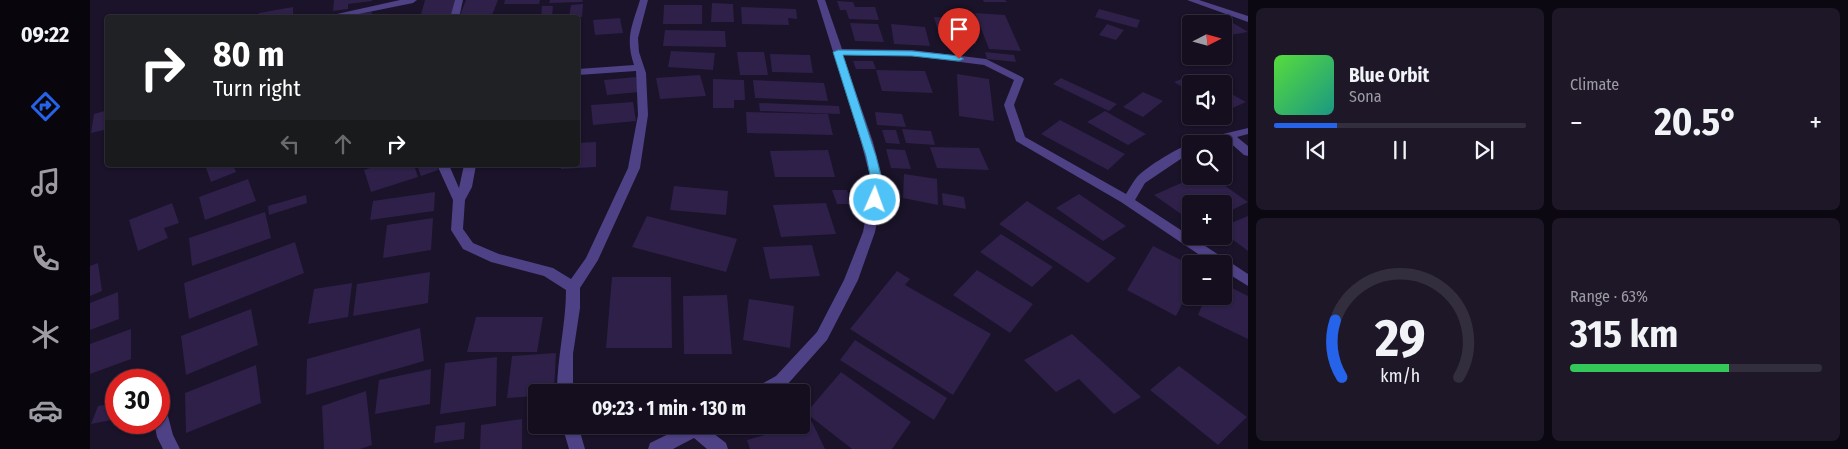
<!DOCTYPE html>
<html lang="en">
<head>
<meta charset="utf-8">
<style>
  :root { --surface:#140e1f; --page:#1d1728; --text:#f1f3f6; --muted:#9d9ca4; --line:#332e3d; --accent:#2563eb }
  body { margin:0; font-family:"Fira Sans Condensed",sans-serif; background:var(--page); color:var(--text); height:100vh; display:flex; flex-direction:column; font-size:19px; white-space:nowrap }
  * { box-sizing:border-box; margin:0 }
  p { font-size:16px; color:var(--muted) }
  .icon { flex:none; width:28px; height:28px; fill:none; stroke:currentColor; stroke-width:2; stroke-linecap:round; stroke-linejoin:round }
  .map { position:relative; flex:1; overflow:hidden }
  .details { display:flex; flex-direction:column; gap:8px; padding:8px; background:#0b0811; width:600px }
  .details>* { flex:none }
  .top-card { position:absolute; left:15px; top:15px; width:475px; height:152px; border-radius:5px; box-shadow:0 1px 4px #0004,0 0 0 1px var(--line); background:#202124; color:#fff; overflow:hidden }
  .needle { width:32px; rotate:84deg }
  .tools { position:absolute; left:1092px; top:15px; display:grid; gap:10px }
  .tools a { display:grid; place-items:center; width:50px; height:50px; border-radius:5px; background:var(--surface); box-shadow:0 1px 4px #0004,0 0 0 1px var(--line); font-size:25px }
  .speed { position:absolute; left:15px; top:369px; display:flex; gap:10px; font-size:25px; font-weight:700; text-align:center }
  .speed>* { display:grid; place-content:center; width:65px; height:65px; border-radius:50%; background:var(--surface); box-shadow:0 1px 4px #0004,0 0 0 1px var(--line); line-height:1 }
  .speed .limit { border:8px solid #d22; background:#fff; color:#111 }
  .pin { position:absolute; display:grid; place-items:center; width:42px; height:42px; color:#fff; margin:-51px -21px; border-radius:50% 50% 50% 0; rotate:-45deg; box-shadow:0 0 5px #0007 }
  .pin .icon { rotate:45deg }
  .me { position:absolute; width:55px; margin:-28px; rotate:2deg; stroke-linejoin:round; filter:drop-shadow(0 0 4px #0008) }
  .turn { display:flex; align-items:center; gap:18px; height:105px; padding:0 25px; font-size:22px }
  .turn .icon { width:65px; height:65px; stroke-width:2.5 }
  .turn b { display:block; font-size:35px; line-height:42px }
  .lanes { display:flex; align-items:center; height:48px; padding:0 25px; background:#0003; justify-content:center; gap:25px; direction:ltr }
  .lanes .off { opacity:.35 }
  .big { font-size:38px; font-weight:700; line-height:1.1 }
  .details .widget { flex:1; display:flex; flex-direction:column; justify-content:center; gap:8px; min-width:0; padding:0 18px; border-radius:8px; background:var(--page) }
  .details .dial { align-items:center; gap:0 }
  .dial svg { height:130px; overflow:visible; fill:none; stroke:var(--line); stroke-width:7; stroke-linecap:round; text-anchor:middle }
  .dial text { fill:var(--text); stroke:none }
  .song { display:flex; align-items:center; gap:15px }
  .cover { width:60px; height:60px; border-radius:8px; background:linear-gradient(135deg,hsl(110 70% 55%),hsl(170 70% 35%)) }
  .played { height:5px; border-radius:2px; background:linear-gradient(90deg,var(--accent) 25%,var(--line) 25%) }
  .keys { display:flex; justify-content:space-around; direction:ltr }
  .heat { display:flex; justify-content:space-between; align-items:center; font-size:28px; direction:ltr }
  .charge { height:8px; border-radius:4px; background:linear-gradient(90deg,#34c759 63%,var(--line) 0) }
  .details .tiles { flex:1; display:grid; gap:8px; grid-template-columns:repeat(2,1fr) }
  .trip { position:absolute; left:438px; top:384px; width:282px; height:50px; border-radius:5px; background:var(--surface); box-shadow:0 1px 4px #0004,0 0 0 1px var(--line); font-weight:700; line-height:50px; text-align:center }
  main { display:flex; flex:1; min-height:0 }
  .tab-bar { display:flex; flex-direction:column; width:90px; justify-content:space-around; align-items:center; background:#08060c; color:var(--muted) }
  .tab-bar .icon { width:35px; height:35px }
  .tab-bar .current { color:var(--accent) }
  .tab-bar b { font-size:22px; color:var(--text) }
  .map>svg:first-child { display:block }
  .building { fill:#2e2049 }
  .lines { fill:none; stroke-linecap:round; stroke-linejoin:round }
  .minor { fill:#4e4185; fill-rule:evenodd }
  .route { fill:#4fc3f7; stroke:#337fa1 }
</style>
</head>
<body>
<main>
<nav class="tab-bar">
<b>09:22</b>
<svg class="icon current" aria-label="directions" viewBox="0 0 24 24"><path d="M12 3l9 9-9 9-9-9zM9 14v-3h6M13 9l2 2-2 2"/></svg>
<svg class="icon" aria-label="music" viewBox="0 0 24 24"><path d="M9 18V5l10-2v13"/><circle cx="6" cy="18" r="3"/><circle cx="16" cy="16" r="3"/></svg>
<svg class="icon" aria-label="phone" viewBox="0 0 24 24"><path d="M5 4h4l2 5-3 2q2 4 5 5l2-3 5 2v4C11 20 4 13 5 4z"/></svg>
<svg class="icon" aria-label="climate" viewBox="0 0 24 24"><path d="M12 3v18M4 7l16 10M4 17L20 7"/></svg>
<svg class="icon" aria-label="car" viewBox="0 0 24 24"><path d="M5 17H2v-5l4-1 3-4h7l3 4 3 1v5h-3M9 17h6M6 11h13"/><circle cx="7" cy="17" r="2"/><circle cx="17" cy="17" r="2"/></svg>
</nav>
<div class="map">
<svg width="1158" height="449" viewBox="0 0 1158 449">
  <rect width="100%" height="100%" fill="#1a1329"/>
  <path class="building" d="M 244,0 L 282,0 L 282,1 L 258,4 L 258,9 L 243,11 Z
    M 335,0 L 365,0 L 362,17 L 330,18 Z
    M 376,0 L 408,0 L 402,15 L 370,15 Z
    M 415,0 L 450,0 L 449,4 L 414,4 Z
    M 460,0 L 493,0 L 492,2 L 459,3 Z
    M 893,0 L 915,0 L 917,2 L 894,2 Z
    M 747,1 L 763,2 L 765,7 L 785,7 L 789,20 L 759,19 L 756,10 L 750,10 Z
    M 622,3 L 643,4 L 644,22 L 621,22 Z
    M 493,4 L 492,17 L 479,17 L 481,5 Z
    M 574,5 L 612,5 L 612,24 L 573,24 Z
    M 452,6 L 463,6 L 462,17 L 451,18 Z
    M 203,7 L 203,16 L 169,18 L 169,13 Z
    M 651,7 L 706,9 L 707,19 L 698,18 L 699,25 L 652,24 Z
    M 1009,9 L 1050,20 L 1047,28 L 1005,17 Z
    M 282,12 L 281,18 L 252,18 L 252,15 Z
    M 885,13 L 915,15 L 931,51 L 899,49 Z
    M 1130,15 L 1158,32 L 1134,36 L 1134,24 L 1101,25 L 1096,22 Z
    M 844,17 L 878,19 L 886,44 L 851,41 Z
    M 530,18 L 533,33 L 505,35 L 503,20 Z
    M 760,23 L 788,24 L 794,42 L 765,41 Z
    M 801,24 L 835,27 L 840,46 L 804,44 Z
    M 1017,24 L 1034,30 L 1026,40 L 1009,35 Z
    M 575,30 L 635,31 L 636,47 L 573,46 Z
    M 581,51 L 625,53 L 623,70 L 578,67 Z
    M 647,52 L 674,52 L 678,75 L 650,75 Z
    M 895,52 L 924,55 L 926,62 L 897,59 Z
    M 680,54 L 720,55 L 723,73 L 682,72 Z
    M 763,61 L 783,61 L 786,69 L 766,69 Z
    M 786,70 L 835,71 L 843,93 L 792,91 Z
    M 867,74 L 899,79 L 904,121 L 869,116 Z
    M 1104,74 L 1122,84 L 1101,84 L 1101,92 L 1084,82 Z
    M 610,75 L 616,96 L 570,99 L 566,78 Z
    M 546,77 L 549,92 L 517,95 L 514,80 Z
    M 971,78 L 1027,104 L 1019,111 L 963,84 Z
    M 623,79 L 654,80 L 655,100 L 644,100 L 644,108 L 623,108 Z
    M 663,80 L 734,83 L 738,101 L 665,98 Z
    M 1134,90 L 1156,102 L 1136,111 L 1134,110 Z
    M 1053,92 L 1073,101 L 1053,117 L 1033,107 Z
    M 543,102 L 546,121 L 503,125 L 501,105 Z
    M 669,103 L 749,106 L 750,114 L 670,111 Z
    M 18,110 L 18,129 L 1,133 L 4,114 Z
    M 1015,111 L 1056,134 L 1038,145 L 997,122 Z
    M 656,112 L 738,114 L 743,135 L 657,133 Z
    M 785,112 L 812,114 L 816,127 L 787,125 Z
    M 970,120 L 1035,154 L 1018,170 L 951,134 Z
    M 812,129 L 841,131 L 845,145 L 816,143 Z
    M 792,130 L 806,130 L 810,144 L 796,143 Z
    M 506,142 L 506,167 L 471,169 L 471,165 L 488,165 L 488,143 Z
    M 840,147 L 889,148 L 899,170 L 847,168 Z
    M 796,149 L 815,150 L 821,169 L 801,168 Z
    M 738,150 L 745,177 L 685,177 L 680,151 Z
    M 115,165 L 143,165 L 146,172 L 121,182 Z
    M 289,165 L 324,165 L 328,177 L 281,192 L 274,170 Z
    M 327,165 L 346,165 L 348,170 L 331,176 Z
    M 814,174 L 847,179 L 848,205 L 813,198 Z
    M 1107,176 L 1121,176 L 1158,202 L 1134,214 L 1134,204 L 1101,204 L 1101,221 L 1064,195 Z
    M 158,179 L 166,201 L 115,220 L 109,197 Z
    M 584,186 L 638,191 L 636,215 L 580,210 Z
    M 742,190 L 757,190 L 761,204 L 747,204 Z
    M 345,192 L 344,211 L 280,220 L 283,201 Z
    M 852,193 L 874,197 L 876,209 L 853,205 Z
    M 989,194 L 1036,226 L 1013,241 L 966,208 Z
    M 216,195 L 217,203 L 179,215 L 178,206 Z
    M 937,201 L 1026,258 L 998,283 L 909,224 Z
    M 82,203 L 89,223 L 74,228 L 78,238 L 48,251 L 39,220 Z
    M 736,203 L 746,234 L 691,237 L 683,205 Z
    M 175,212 L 181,238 L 102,266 L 99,238 Z
    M 557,216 L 647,239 L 636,272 L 542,247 Z
    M 1158,216 L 1158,251 L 1134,233 L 1134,226 Z
    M 343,218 L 341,250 L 293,258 L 297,225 Z
    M 911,234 L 963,267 L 942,287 L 890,252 Z
    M 205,242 L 214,273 L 99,319 L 94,283 Z
    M 722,245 L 730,276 L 680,279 L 673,247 Z
    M 1063,246 L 1101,265 L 1101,286 L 1086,316 L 1037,290 Z
    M 8,263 L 12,291 L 0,296 L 0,266 Z
    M 887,270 L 943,304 L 920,333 L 863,295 Z
    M 807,271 L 820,279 L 815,285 L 901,334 L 863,395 L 760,329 Z
    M 340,272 L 338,303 L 263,316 L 267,284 Z
    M 522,277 L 581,277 L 582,348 L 516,348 Z
    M 262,283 L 258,317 L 218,324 L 224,289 Z
    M 1134,284 L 1158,296 L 1158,339 L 1108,315 L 1116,296 L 1134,296 Z
    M 28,292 L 29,319 L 0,330 L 0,303 Z
    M 637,295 L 642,354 L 594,354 L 593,296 Z
    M 659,299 L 704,306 L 700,348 L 653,340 Z
    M 161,309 L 168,345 L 96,375 L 91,336 Z
    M 386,317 L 453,317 L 447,352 L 377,352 Z
    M 330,328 L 334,361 L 216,395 L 217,359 Z
    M 41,329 L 41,359 L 0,374 L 0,344 Z
    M 982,334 L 1051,397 L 1024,414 L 989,379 L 966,392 L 934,360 Z
    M 765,340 L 857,398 L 844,420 L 750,360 Z
    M 466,353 L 464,392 L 446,392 L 446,396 L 417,398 L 422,356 Z
    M 407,357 L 406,406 L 350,414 L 355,363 Z
    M 166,365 L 171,403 L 96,433 L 95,393 Z
    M 1089,366 L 1157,417 L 1128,445 L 1060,390 Z
    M 341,369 L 340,404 L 285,414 L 289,380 Z
    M 751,372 L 821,422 L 802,449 L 762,449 L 716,413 Z
    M 276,391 L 282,445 L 270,449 L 234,449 L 232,406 Z
    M 26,403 L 26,419 L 1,424 L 8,406 Z
    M 432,419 L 432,449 L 390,449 L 391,425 Z
    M 375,422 L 374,439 L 344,443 L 346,426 Z
    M 722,422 L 735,449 L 660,449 L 657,440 Z"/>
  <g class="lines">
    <path class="minor" d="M 310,0 L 327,0 L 323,3 L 249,18 L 229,18 Z
      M 365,0 L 373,0 L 369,18 L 360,18 Z
      M 550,0 L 558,0 L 548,38 L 549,52 L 556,73 L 558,115 L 550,168 L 508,260 L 490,288 L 490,308 L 483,354 L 483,392 L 467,392 C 467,358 476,324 476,290 L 454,276 L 401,262 L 373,249 L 361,230 L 363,200 L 347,165 L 359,165 L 369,188 L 374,165 L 386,165 L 382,187 L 375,200 L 373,229 L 383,243 L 409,254 L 463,268 L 481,279 L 496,258 L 538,168 L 548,115 L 546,71 L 488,75 L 488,69 L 544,65 C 535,38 542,26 550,0 Z
      M 727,0 L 735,0 L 752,49 L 822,50 L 896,59 L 932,77 L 934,79 L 924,105 L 935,137 L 1036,194 C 1039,189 1043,182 1047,177 C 1055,168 1091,145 1102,144 L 1101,152 L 1055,183 L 1045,200 L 1158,274 L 1158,286 L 1134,271 L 1134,264 L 1123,264 L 1031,202 L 926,141 L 914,105 L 924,80 L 894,65 L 822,56 L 753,55 L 783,142 L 794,184 L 785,232 L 768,280 L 737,340 L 696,386 L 685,392 L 663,392 L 666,387 L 686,376 L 727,332 L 754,280 L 773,232 L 782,184 L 771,142 Z
      M 1097,0 L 1109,0 L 1158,16 L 1158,22 Z
      M 1158,128 L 1158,134 L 1147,137 L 1158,146 L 1158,156 L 1154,155 L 1137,140 L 1123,144 L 1103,144 L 1104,141 Z
      M 69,403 L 75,405 L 83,435 L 90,449 L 73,449 L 67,437 L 64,422 L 69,422 Z
      M 472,425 L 488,425 L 495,449 L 479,449 Z
      M 597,425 L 621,425 L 619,430 L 636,443 L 638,449 L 617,449 L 604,438 L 583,449 L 558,449 L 560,443 Z"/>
  </g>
  <path class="route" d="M 748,50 L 822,51 L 869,56 L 874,59 L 869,61 L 822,56 L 753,55 L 786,156 L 793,184 L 790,200 L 785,204 L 779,200 L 782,184 L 776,156 L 743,52 Z"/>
</svg>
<div class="tools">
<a><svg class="needle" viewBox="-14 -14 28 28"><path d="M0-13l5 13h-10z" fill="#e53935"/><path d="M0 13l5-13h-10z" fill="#9d9ca4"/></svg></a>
<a><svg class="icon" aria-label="sound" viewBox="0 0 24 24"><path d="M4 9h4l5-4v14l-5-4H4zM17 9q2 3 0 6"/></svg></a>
<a><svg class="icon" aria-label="search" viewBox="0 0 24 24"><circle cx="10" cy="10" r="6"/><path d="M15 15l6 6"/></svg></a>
<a>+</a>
<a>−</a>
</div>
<div class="speed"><div class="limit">30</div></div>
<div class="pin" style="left:869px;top:59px;background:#d93025"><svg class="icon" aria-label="arrive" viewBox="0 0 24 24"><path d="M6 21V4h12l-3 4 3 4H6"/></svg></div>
<svg class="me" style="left:785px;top:200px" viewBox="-20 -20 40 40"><circle r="17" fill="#4fc3f7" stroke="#fff" stroke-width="3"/><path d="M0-11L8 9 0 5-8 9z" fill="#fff"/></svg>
<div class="trip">09:23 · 1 min · 130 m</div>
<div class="top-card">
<div class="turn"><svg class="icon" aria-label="right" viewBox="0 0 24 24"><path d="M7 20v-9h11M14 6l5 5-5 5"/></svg><div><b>80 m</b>Turn right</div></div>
<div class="lanes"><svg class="icon off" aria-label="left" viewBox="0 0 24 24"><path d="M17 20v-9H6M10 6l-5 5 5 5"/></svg><svg class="icon off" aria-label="ahead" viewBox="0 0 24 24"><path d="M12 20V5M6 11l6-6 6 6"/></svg><svg class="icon" aria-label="right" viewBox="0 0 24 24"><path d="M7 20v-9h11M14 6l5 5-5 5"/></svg></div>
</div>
</div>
<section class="details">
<div class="tiles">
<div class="widget">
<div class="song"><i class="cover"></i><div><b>Blue Orbit</b><p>Sona</p></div></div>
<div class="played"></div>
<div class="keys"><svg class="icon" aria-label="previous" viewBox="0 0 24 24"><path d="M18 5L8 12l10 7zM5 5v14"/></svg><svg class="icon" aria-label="pause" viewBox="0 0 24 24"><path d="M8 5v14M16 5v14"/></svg><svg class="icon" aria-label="next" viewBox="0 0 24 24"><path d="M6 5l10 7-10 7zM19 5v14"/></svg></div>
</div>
<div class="widget"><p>Climate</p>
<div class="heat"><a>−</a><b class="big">20.5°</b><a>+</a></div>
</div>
<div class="widget dial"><svg viewBox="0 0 100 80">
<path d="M14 69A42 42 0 1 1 86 69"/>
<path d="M14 69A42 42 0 0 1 10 34" stroke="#2563eb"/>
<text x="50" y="56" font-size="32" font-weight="700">29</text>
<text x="50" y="72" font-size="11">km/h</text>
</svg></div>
<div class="widget"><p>Range · 63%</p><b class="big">315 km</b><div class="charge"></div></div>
</div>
</section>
</main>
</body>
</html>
